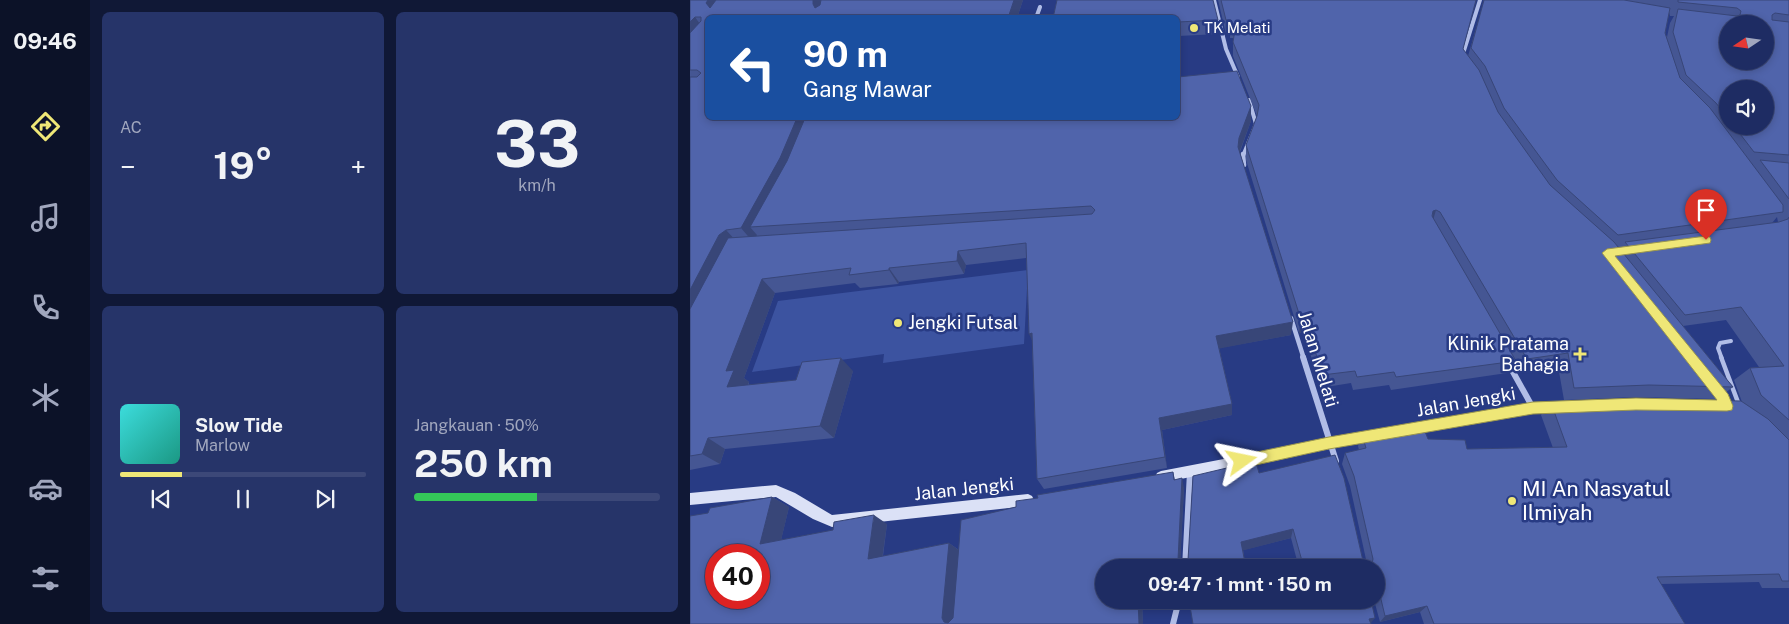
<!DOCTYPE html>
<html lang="id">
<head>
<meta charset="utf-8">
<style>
  :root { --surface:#1e2c63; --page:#263469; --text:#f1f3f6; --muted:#a1a7be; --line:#3c4878; --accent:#efe777 }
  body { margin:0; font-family:"Public Sans",sans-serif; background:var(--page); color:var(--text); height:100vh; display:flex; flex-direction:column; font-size:19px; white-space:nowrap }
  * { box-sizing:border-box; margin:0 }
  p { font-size:16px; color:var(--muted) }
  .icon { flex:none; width:28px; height:28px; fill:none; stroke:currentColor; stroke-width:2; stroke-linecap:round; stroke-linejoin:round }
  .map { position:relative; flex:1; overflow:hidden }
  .sheet { display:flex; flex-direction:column; gap:12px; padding:12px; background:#101836; width:600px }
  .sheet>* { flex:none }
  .guide { position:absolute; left:15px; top:15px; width:475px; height:105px; border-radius:8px; box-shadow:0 2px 8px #0003,0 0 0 1px var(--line); background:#1a4fa0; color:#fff; overflow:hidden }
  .needle { width:32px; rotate:257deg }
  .buttons { position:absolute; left:1029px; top:15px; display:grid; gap:10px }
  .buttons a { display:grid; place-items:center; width:55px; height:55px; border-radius:50%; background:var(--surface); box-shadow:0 2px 8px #0003,0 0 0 1px var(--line); font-size:25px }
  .speed { position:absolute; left:15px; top:544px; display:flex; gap:10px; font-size:25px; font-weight:700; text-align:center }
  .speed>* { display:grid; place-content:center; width:65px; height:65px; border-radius:50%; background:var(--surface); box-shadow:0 2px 8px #0003,0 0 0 1px var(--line); line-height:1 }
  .speed .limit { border:8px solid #d22; background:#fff; color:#111 }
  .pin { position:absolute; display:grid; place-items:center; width:42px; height:42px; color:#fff; margin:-51px -21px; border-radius:50% 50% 50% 0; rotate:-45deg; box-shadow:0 0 5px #0007 }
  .pin .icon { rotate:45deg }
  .me { position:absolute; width:55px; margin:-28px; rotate:78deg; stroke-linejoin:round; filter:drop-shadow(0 0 4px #0008) }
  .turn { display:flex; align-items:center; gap:18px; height:105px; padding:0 15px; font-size:22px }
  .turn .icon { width:65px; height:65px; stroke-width:2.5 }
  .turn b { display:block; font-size:35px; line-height:42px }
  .big { font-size:38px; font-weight:700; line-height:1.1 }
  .sheet .card { flex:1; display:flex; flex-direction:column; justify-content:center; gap:8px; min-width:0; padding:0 18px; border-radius:8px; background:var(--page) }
  .sheet .dial { align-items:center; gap:0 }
  .dial b { font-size:65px; line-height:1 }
  .song { display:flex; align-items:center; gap:15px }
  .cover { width:60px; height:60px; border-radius:8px; background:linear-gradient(135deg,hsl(180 70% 55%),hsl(170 70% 35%)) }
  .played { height:5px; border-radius:2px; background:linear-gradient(90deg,var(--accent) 25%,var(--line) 25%) }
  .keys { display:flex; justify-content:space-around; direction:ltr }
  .heat { display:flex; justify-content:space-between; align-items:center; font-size:28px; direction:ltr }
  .charge { height:8px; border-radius:4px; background:linear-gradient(90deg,#34c759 50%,var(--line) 0) }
  .sheet .tiles { flex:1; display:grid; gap:12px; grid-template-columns:repeat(2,1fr) }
  .trip { position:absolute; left:405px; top:559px; width:290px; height:50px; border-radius:25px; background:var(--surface); box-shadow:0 2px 8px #0003,0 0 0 1px var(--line); font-weight:700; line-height:50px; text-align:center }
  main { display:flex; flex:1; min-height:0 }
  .tabs { display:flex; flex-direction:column; width:90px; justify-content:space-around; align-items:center; background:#0c1228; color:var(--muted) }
  .tabs .icon { width:35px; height:35px }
  .tabs .on { color:var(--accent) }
  .tabs b { font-size:22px; color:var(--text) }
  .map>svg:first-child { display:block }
  .green { fill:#3c53a0 }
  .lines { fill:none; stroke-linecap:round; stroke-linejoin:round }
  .lane-far1 { stroke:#b1bde7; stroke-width:4 }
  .lane { stroke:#b1bde7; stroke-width:4.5 }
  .street-far2 { stroke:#b1bde7; stroke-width:4 }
  .street-far1 { stroke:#b1bde7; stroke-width:4.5 }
  .street { stroke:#b1bde7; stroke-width:6 }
  .secondary { fill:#dbe1f6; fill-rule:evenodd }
  .wall { fill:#455693; fill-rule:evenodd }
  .shaded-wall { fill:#384678 }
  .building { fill:#5064ab; stroke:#384678; fill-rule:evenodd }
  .route { fill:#efe777; stroke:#9b964d }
  .poi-dot { fill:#efe777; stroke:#283b84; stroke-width:2 }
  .labels { text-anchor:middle; stroke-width:5; stroke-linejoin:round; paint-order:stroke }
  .far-poi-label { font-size:15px; fill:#fff; stroke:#283b84; text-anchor:start }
  .poi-label { font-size:18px; fill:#fff; stroke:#283b84; text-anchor:start }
  .street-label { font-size:18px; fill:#fff; stroke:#283b84 }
  .near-poi-label { font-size:21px; fill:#fff; stroke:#283b84; text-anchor:start }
</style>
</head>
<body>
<main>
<nav class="tabs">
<b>09:46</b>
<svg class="icon on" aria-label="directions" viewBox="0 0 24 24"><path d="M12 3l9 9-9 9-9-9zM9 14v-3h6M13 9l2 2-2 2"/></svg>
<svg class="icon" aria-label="music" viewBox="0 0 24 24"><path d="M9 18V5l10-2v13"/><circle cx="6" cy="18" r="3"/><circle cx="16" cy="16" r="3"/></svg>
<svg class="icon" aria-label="phone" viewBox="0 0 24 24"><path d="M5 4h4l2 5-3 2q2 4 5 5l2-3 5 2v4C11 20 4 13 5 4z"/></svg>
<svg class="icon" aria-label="climate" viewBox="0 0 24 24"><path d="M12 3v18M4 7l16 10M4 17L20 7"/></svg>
<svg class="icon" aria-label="car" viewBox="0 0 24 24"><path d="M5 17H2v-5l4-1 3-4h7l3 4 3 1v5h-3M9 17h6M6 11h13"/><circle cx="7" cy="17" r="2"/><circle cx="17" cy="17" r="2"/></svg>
<svg class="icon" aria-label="filters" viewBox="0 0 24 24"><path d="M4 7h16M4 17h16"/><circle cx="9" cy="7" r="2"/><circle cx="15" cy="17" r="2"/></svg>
</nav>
<section class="sheet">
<div class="tiles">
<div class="card"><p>AC</p>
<div class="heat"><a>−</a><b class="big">19°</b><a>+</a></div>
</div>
<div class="card dial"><b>33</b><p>km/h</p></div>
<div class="card">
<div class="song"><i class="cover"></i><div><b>Slow Tide</b><p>Marlow</p></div></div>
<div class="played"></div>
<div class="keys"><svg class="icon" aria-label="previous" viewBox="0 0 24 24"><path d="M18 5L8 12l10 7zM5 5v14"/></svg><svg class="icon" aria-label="pause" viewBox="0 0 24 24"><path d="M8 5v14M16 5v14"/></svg><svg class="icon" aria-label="next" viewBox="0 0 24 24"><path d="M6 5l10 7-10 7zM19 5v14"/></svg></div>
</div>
<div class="card"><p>Jangkauan · 50%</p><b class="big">250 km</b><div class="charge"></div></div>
</div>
</section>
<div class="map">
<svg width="1099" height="624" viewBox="0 0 1099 624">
  <rect width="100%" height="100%" fill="#283b84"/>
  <path class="green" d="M 338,270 L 334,344 L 193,363 L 194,354 L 62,372 L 88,301 Z"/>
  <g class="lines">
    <path class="lane-far1" d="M 1032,359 L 1028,348 L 1030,343 L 1041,341"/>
    <path class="lane" d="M 1031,357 L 1049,405"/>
    <path class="street-far2" d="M 524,0 L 536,49 L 548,77
      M 346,18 L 350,7
      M 772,57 L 790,0
      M 553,156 L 566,124 L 559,100"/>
    <path class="street-far1" d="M 553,154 L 554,165
      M 601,318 L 614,359"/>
    <path class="street" d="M 613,357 L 646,461
      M 818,363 L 843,408
      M 495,568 L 500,472
      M 483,624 L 489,600"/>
    <path class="secondary" d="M 870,402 L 874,403 L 876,407 L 874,411 L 870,412 L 843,413 L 721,434 L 717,433 L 715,429 L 717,425 L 721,424 L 843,403 Z
      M 684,430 L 688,431 L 690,435 L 688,439 L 684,440 L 471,483 L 467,481 L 465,477 L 467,473 L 471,471 Z
      M 86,485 L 105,493 L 142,515 L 338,494 L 342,496 L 344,500 L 342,504 L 338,506 L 142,527 L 123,519 L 86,497 L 0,505 L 0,493 Z"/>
  </g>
  <path class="wall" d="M 0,0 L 333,0 L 327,18 L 18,18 L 18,118 L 561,121 L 550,152 L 601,335 L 529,348 L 542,404 L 542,415 L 472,430 L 477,468 L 354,489 L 347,479 L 342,341 L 336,258 L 276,265 L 274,274 L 209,282 L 208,284 L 170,288 L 165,283 L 85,293 L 54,378 L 59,382 L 59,385 L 106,380 L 163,371 L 144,438 L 35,449 L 30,464 L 0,470 Z
    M 528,0 L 786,0 L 773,49 L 778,56 L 794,1 L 793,0 L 1099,0 L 1099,588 L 1072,588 L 1069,582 L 971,584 L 995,624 L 734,624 L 730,612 L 690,622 L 684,600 L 686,600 L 686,568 L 609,568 L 601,538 L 553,550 L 556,568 L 414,568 L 414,600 L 452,600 L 453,624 L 0,624 L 18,513 L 82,497 L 99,507 L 91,540 L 197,524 L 193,556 L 259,543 L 269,550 L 483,472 L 485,480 L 494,488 L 490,564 L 493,565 L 498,560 L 540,468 L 539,461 L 569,473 L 677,564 L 660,486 L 652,464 L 655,453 L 669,450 L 668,446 L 672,435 L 738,439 L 777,449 L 863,448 L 851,415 L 861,403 L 1052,402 L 1044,380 L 1060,368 L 1069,367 L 1036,320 L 993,326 L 1043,387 L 1027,399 L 946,397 L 874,400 L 868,366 L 828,372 L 824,364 L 817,373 L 701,390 L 699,385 L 663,390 L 661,383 L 630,388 L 614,332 L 609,333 L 556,160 L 556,145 L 567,116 L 543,56 L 543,38 L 540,38 L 540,34 L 536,34 ZM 979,12 L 980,16 L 984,16 L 980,23 L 977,37 L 975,33 ZM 1038,89 L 1075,126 L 1038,126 ZM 1087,217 L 1088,222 L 1082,223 Z
    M 488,18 L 528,20 L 528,34 L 488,36 Z"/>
  <path class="shaded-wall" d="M 18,0 L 32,0 L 25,17 L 16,3 Z
    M 123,0 L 133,0 L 130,18 L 123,4 Z
    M 324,0 L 333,0 L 327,18 L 318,18 Z
    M 5,17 L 15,31 L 0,48 L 0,22 Z
    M 561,106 L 561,121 L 549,153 L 548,147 L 549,138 Z
    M 107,118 L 122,118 L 60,227 L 67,235 L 63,242 L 51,228 Z
    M 746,210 L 742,224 L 743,211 Z
    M 36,230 L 49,244 L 0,332 L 0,290 L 29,235 Z
    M 268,251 L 276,265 L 274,274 L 267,261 Z
    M 199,268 L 209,282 L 208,284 L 199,270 Z
    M 72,279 L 85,293 L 54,378 L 59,382 L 53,399 L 37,387 L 36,371 Z
    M 616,319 L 614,332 L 609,333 L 611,320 Z
    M 603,322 L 601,335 L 527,349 L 526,336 Z
    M 342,333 L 345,347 L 339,334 Z
    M 151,358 L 163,371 L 144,438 L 130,426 Z
    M 542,404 L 542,415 L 472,430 L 477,468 L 475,457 L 469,418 Z
    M 18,438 L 35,449 L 30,464 L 12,454 Z
    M 492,478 L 494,488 L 490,568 L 488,560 Z
    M 82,497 L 99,507 L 88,553 L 70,544 Z
    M 184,515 L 197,524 L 191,567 L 178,559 Z
    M 603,529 L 601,538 L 551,551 L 551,542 Z
    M 259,543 L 270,551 L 264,624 L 258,624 L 254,622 L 252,618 Z
    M 448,600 L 452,600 L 453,624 L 449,624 Z
    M 737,606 L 730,612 L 690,622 L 695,616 Z
    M 685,618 L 680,624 L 679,619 Z"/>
  <path class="building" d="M 0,0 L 18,0 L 16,3 L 20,8 L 26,0 L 123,0 L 123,4 L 125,8 L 130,5 L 131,0 L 324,0 L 318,18 L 18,18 L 18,118 L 107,118 L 90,158 L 51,228 L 36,230 L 29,235 L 0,290 L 0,77 L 7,77 L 11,73 L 7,70 L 0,70 L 0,33 L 11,21 L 11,17 L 5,17 L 0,22 Z
    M 367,0 L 523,0 L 528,20 L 488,22 L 488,18 L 363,18 Z
    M 531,0 L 786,0 L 773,49 L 789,70 L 808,112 L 860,185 L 924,242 L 1043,387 L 959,385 L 884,388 L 878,353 L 837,359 L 750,212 L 746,210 L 743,211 L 742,216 L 826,361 L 706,377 L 704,372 L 667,377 L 665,371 L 632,375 L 616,319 L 611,320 L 556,145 L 567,116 L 569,105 L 543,42 L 546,24 L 540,24 L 541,20 L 536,20 Z
    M 794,0 L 934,0 L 980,8 L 975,33 L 990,78 L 1020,108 L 1093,205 L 1093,212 L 928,235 L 867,180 L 814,108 L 795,66 L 781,48 Z
    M 988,0 L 1099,0 L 1099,15 L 1085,13 L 1082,15 L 1082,20 L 1099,22 L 1099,155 L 1064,152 L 1044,126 L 1075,126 L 1075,89 L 1038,89 L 1038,118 L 1026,103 L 996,75 L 983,32 L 988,9 L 1047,16 L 1050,15 L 1051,11 L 1047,8 L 988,2 ZM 1038,24 L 1075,24 L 1075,61 L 1038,61 Z
    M 547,71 L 561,106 L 549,138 L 548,147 L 603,322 L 526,336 L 542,404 L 469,418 L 475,457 L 347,479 L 342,333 L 339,334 L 336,243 L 268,251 L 267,261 L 199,268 L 199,270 L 159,275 L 161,268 L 72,279 L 36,371 L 44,370 L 37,387 L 106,380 L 112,362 L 151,358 L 130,426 L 18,438 L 12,454 L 0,456 L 0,309 L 38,238 L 402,214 L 405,210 L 401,206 L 60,227 L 97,161 L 115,118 L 488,118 L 488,77 Z
    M 1070,160 L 1099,163 L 1099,199 Z
    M 1099,217 L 1099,420 L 1071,395 L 1060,368 L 1094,366 L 1051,307 L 995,315 L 935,242 L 1089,222 L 1098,219 Z
    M 959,399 L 1051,401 L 1078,419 L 1099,440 L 1099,581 L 1092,581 L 1089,574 L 967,577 L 995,624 L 744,624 L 737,606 L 695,616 L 689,591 L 686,590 L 686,568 L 614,568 L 603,529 L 551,542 L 556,568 L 414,568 L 414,600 L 448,600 L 449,624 L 0,624 L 0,516 L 18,513 L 20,508 L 82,497 L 70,544 L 143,530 L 144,522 L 184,515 L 178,559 L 259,543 L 252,618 L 254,622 L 258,623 L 263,618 L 271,520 L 326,507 L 326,501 L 348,498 L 347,495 L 483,472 L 484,480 L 492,478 L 488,560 L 490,564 L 493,565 L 498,560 L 503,476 L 541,467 L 539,461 L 564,455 L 569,473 L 645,455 L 654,478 L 673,561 L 678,565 L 682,564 L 683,559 L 664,476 L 655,453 L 676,448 L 672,435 L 732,424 L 738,439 L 775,440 L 777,449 L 877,447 L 861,403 ZM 26,555 L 69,555 L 69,598 L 26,598 Z
    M 499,600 L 681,600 L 685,618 L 679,619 L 681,624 L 503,624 Z"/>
  <path class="route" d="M 1016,236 L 1020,237 L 1021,240 L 1020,243 L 925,256 L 1038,394 L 1043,406 L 1042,410 L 1037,411 L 946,410 L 843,414 L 639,449 L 552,468 L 547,466 L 545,461 L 547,457 L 552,455 L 639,437 L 843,402 L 946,398 L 1027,400 L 912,253 L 917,249 Z"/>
  <g class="poi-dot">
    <circle cx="504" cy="28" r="5"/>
    <circle cx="208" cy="323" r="5"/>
    <path d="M887.5 346.5h5v5h5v5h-5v5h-5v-5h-5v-5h5z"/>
    <circle cx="822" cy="501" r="5"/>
  </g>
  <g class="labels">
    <g class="far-poi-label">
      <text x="514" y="33">TK Melati</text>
    </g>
    <g class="poi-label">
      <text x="218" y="329">Jengki Futsal</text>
      <text x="879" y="350" text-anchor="end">Klinik Pratama<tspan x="879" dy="21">Bahagia</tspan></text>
    </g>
    <g class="street-label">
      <text transform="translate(628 359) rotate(73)" y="6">Jalan Melati</text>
      <text transform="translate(776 402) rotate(-10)" y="6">Jalan Jengki</text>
      <text transform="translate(274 489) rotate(-6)" y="6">Jalan Jengki</text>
    </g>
    <g class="near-poi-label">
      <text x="832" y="496">MI An Nasyatul<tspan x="832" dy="24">Ilmiyah</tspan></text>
    </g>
  </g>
</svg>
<div class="buttons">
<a><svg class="needle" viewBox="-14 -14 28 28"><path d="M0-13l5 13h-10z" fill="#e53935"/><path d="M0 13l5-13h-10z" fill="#a1a7be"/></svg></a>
<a><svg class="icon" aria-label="sound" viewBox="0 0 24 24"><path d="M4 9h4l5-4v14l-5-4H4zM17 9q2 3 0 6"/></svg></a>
</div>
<div class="speed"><div class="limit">40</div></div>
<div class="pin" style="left:1016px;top:240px;background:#d93025"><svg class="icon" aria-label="arrive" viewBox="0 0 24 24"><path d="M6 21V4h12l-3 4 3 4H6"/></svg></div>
<svg class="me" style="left:552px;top:461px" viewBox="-20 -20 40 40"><path d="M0-17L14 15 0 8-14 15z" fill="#efe777" stroke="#fff" stroke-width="4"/></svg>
<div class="trip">09:47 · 1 mnt · 150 m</div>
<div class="guide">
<div class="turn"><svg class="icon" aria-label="left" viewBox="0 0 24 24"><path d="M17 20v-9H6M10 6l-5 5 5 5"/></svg><div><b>90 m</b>Gang Mawar</div></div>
</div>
</div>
</main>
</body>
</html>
